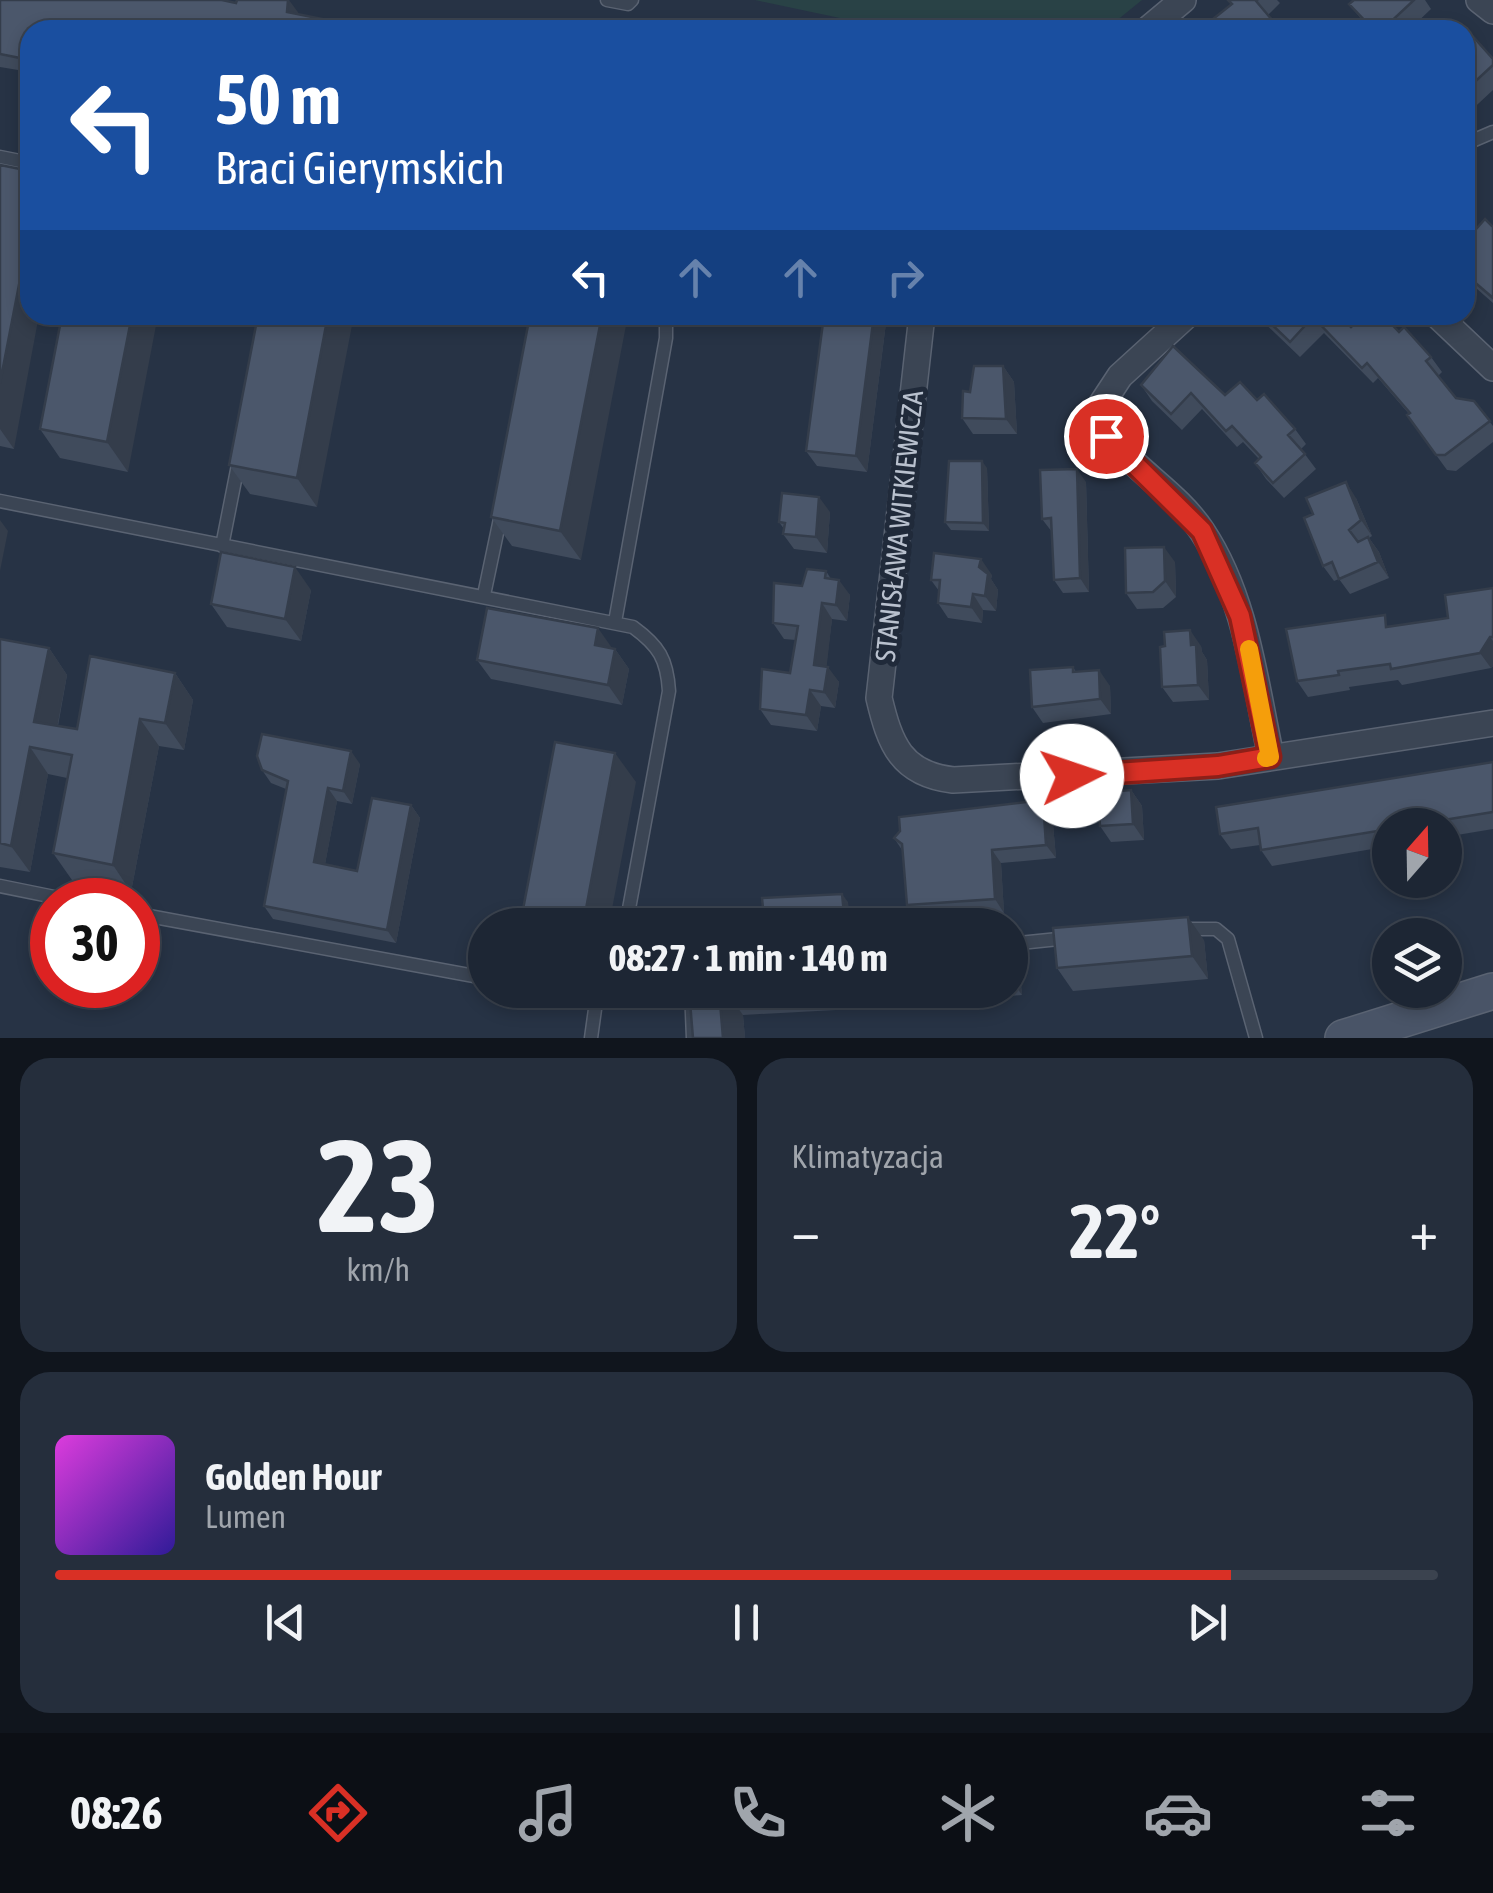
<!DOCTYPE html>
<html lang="pl">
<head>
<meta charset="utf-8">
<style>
  :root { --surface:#1d2634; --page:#252e3c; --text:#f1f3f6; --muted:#a0a5ac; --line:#3b434f; --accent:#d93025 }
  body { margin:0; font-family:"Asap Condensed",sans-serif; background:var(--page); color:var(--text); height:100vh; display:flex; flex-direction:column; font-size:38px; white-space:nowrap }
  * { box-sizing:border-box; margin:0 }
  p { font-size:32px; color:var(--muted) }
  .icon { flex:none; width:55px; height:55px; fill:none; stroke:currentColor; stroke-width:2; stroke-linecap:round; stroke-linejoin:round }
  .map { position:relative; height:1038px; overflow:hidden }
  .panel { display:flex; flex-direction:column; gap:20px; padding:20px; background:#10151d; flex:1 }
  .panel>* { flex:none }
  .top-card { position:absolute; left:20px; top:20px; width:1455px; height:305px; border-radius:30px; box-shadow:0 5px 15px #0003,0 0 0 2px var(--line); background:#1a4fa0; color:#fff; overflow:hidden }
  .needle { width:65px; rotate:20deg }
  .buttons { position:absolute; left:1372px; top:808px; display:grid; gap:20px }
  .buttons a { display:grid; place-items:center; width:90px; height:90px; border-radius:50%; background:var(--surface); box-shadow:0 5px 15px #0003,0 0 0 2px var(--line); font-size:50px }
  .speed { position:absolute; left:30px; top:878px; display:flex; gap:20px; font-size:50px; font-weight:700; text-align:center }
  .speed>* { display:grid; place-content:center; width:130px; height:130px; border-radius:50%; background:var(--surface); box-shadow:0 5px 15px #0003,0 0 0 2px var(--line); line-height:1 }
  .speed .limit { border:15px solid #d22; background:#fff; color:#111 }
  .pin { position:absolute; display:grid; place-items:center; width:85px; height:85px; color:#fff; margin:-42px; border:5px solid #fff; border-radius:50%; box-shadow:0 2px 10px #0007 }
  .me { position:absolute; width:110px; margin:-55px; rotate:86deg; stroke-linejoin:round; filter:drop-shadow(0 0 8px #0008) }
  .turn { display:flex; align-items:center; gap:35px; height:210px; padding:0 30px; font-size:45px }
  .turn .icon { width:130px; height:130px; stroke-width:2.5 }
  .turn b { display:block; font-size:70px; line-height:85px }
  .lanes { display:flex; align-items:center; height:95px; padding:0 30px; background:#0003; justify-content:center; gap:50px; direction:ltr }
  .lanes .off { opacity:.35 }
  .big { font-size:75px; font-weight:700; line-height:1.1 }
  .panel .tile { flex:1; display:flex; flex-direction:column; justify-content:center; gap:15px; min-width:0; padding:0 35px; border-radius:30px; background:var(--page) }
  .panel .dial { align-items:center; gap:0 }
  .dial b { font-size:130px; line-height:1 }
  .song { display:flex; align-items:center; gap:30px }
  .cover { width:120px; height:120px; border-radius:15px; background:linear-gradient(135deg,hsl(300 70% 55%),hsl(250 70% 35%)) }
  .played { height:10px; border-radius:5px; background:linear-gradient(90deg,var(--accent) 85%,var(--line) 85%) }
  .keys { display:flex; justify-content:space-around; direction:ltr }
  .heat { display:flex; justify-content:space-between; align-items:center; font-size:55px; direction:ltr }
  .panel .tiles { flex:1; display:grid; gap:20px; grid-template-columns:1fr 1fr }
  .tile:last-child { grid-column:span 2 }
  .trip { position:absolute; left:468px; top:908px; width:560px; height:100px; border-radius:50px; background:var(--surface); box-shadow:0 5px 15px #0003,0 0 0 2px var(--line); font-weight:700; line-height:100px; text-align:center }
  .tab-bar { display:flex; height:160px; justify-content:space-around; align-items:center; background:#0c0f15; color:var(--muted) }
  .tab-bar .icon { width:70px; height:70px }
  .tab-bar .on { color:var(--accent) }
  .tab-bar b { font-size:45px; color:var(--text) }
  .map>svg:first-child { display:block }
  .green { fill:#294246 }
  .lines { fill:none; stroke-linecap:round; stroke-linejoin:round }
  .service-casing { stroke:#5a6372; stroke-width:15 }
  .minor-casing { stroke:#5a6372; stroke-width:28 }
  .secondary-casing { stroke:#5a6372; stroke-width:38 }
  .service { stroke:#3b4554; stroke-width:12 }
  .minor { stroke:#3b4554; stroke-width:25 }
  .secondary { stroke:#495467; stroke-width:35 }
  .wall { fill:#404b5c }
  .shaded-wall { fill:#343d4b }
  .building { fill:#4b576b; stroke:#343d4b; stroke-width:2.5 }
  .route-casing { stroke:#8d1f18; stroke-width:25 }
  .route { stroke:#d93025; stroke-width:18 }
  .slow { stroke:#f59e0b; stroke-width:18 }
  .labels { text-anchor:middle; stroke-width:10; stroke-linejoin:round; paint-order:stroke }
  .street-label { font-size:28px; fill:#b9c1ce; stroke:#202a3a }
</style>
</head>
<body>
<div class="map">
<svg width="1493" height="1038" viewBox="0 0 1493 1038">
  <rect width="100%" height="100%" fill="#273345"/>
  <path class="green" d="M 755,0 L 1142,0 L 1105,30 L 868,30 L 868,24 Z"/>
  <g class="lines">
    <defs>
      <path id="service" d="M 607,0 L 628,4 L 632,0
        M 1465,144 L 1493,132
        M 0,157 L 30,163
        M 0,501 L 633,627 C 659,646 667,659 669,691 L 626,925
        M 222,546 L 239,460
        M 484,595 L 501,514
        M 615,622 L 666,338 L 666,315
        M 0,886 L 69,900
        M 138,914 L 485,978
        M 1182,929 L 1216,929 L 1228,939 L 1256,1038
        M 1010,944 L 1068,938
        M 546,990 L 596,1002 L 613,990
        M 691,990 L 693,1038
        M 591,1038 L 596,1002"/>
      <path id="minor" d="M 1479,0 L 1493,11
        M 1147,30 L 1183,0
        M 922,315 L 879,698 C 890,744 901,774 953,780 L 1218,766 L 1493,723
        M 1187,315 L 1120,376 L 1095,414 C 1120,464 1172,486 1202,531 C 1246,597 1255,682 1271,757
        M 1437,315 L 1493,368"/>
      <path id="secondary" d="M 1343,1038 L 1493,991"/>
    </defs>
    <use href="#service" class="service-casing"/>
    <use href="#minor" class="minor-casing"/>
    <use href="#secondary" class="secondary-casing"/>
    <use href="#service" class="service"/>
    <use href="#minor" class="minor"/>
    <use href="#secondary" class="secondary"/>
  </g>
  <path class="wall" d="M 0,0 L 299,15 L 372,29 L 30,30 L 30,72 L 0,67 Z
    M 1228,0 L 1277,0 L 1280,3 L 1268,15 L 1280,30 L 1213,30 L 1231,5 Z
    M 1354,0 L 1425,0 L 1431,9 L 1409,30 L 1370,30 L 1349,4 Z
    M 1465,36 L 1493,59 L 1493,90 L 1465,116 Z
    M 0,165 L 14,449 L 0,446 Z
    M 1493,227 L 1493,303 L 1476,288 L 1473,291 L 1465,284 L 1465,233 L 1469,237 Z
    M 62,315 L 128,472 L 60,458 L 40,429 Z
    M 258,315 L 317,507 L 250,494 L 229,465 Z
    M 530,315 L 581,560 L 512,546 L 491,517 Z
    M 824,315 L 887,315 L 867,472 L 817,466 L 806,451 Z
    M 1256,315 L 1339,315 L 1351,327 L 1399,332 L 1431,357 L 1442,372 L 1438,376 L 1456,398 L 1474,401 L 1493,426 L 1493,442 L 1456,471 L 1447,470 L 1407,415 L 1409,414 L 1378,378 L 1373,383 L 1324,333 L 1300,357 Z
    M 1003,366 L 1014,382 L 1017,434 L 973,434 L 962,418 L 970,392 Z
    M 1141,385 L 1257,400 L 1295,429 L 1306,444 L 1301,449 L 1316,469 L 1284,498 L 1266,479 L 1255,463 L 1259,459 L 1243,442 L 1237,447 L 1202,409 L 1182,430 L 1152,401 Z
    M 987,468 L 989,531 L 951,530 L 945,522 Z
    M 1086,482 L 1089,592 L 1063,593 L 1054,580 L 1052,532 L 1042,519 Z
    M 1356,498 L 1372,536 L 1369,538 L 1379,552 L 1389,578 L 1350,594 L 1339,579 L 1334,581 L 1323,566 Z
    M 830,512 L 827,553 L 794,549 L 783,534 L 784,529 L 779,522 Z
    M 1175,562 L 1176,597 L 1163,608 L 1137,609 L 1126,593 Z
    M 826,571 L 831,579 L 850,595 L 847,621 L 832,619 L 826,667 L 839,682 L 835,708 L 821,706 L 817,731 L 771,725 L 760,709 L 790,673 L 796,640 L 784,639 L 773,623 L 802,586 Z
    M 992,575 L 991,579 L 998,590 L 996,611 L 983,610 L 982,623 L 948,618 L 938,603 L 939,591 L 931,580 Z
    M 1493,588 L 1493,666 L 1491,668 L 1402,685 L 1398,680 L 1349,687 L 1350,690 L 1308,697 L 1297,681 L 1392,626 L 1448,618 Z
    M 311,590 L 301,641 L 227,627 L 211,604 Z
    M 0,639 L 49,648 L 67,675 L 58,726 L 77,729 L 175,673 L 193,700 L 184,750 L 159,746 L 131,892 L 72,880 L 53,853 L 67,778 L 48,774 L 30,872 L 0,867 Z
    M 1165,646 L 1201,646 L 1202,652 L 1207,660 L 1209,700 L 1173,702 L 1162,687 Z
    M 612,648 L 615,649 L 629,669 L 622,705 L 491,679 L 477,660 Z
    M 1073,667 L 1076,672 L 1110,686 L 1111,714 L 1043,723 L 1032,707 Z
    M 1493,762 L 1493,829 L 1445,837 L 1445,825 L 1390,825 L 1390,846 L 1272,866 L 1261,850 L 1260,845 L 1231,849 L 1220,834 Z
    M 360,764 L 352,804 L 337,801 L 325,864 L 357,871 L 411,805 L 420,818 L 396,943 L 273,919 L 264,906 L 286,789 L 271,783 L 262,770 Z
    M 1131,790 L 1142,806 L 1144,840 L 1111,842 L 1100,826 Z
    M 1043,800 L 1052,813 L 1056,858 L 1001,863 L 1004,913 L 916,918 L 907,905 L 902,850 L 894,838 Z
    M 848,902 L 849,922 L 768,925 L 764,919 Z
    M 1204,940 L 1208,979 L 1073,991 L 1057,968 Z
    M 1010,943 L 1018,955 L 1022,995 L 888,1007 L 877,990 L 1010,990 Z
    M 685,990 L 835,990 L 836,1010 L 743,1015 L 745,1038 L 693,1038 L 689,996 Z"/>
  <path class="shaded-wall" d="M 289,0 L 300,15 L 287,12 Z
    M 30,228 L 30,315 L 39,315 L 14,449 L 0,429 L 0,383 Z
    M 1466,273 L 1476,288 L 1473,291 L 1465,280 Z
    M 132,315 L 158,315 L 128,472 L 107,442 Z
    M 328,315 L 354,315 L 317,507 L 297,478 Z
    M 602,315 L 628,315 L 581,560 L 560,531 Z
    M 874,315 L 887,315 L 867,472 L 856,456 Z
    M 1003,366 L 1014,382 L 1017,434 L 1006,419 Z
    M 982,461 L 987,468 L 989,531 L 983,523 Z
    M 1077,469 L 1086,482 L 1089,592 L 1080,578 Z
    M 1346,482 L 1356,498 L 1372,536 L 1361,520 Z
    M 819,497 L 830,512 L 827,553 L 816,537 Z
    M 0,520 L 8,531 L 0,571 Z
    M 1368,537 L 1379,552 L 1389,578 L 1378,562 Z
    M 1164,547 L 1175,562 L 1176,597 L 1165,581 Z
    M 981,559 L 992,575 L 991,579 L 998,590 L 996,611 L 985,596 L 979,567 Z
    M 295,567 L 311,590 L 301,641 L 285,619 Z
    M 839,580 L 850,595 L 847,621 L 836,605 Z
    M 973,594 L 983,610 L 982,623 L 971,607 Z
    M 822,603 L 832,619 L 825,681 L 814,665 Z
    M 598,628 L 612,648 L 595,645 Z
    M 1190,630 L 1201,646 L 1202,652 L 1207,660 L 1209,700 L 1198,685 L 1191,645 Z
    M 1490,637 L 1493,641 L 1493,666 L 1491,668 L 1480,653 Z
    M 49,648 L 67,675 L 53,749 L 34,722 Z
    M 615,649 L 629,669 L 622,705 L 608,685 Z
    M 828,667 L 839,682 L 835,708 L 824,692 Z
    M 1099,670 L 1110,686 L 1111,714 L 1100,699 Z
    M 175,673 L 193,700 L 184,750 L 165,723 Z
    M 810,690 L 821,706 L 817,731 L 806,715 Z
    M 140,719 L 159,746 L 131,892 L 113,865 Z
    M 30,747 L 48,774 L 30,872 L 11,846 Z
    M 351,751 L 360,764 L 352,804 L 343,791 Z
    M 615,753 L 636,782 L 609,925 L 583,925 Z
    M 328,788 L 337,801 L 323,875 L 314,862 Z
    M 1131,790 L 1142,806 L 1144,840 L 1133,824 Z
    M 1043,800 L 1052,813 L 1056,858 L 1046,845 Z
    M 411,805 L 420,818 L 396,943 L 387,930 Z
    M 992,850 L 1001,863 L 1004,913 L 995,899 Z
    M 842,894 L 848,902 L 849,922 L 844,914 Z
    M 1188,917 L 1204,940 L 1208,979 L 1192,956 Z
    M 1010,943 L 1018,955 L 1022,995 L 1010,978 Z
    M 719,990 L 725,990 L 743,1015 L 745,1038 L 723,1038 Z
    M 822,990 L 835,990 L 836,1010 Z"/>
  <path class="building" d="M 0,0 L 222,0 L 236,3 L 237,0 L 288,0 L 287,12 L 372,29 L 374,21 L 423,30 L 30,30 L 30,60 L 0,54 Z
    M 1228,0 L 1258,0 L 1256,1 L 1278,27 L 1275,30 L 1214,30 L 1208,23 L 1232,4 Z
    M 1354,0 L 1414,0 L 1382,30 L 1374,30 L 1349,4 Z
    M 1469,32 L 1493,59 L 1493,65 L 1465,91 L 1465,36 Z
    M 0,165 L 30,171 L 30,228 L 0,383 Z
    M 1485,219 L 1493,227 L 1493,298 L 1465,274 L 1465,233 L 1469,237 Z
    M 62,315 L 132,315 L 107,442 L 40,429 Z
    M 258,315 L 328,315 L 297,478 L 229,465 Z
    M 530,315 L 602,315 L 560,531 L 491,517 Z
    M 824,315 L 874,315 L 856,456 L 806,451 Z
    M 1262,315 L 1339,315 L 1351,327 L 1364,315 L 1383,315 L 1399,332 L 1404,327 L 1431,357 L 1426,361 L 1456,398 L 1474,401 L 1490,421 L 1445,455 L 1436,455 L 1407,415 L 1410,413 L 1367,363 L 1362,368 L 1313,317 L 1290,342 Z
    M 1173,346 L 1225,395 L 1240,382 L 1257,400 L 1264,394 L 1295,429 L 1288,435 L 1305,454 L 1273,483 L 1255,463 L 1261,457 L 1232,426 L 1226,431 L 1191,393 L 1171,414 L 1141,385 Z
    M 974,366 L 1003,366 L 1006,419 L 962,418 L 963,391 L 970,392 Z
    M 949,461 L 982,461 L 983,523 L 945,522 Z
    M 1077,469 L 1080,578 L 1054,580 L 1051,518 L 1042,519 L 1040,470 Z
    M 1346,482 L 1361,520 L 1349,530 L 1358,542 L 1368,537 L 1378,562 L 1339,579 L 1332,562 L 1323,566 L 1304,518 L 1313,514 L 1306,498 Z
    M 782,493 L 819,497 L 816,537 L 783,534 L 785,523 L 779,522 Z
    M 1164,547 L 1165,581 L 1153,592 L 1126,593 L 1125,548 Z
    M 221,552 L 295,567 L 285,619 L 211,604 Z
    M 934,553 L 981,559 L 979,567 L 988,574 L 985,596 L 973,594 L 971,607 L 938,603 L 940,580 L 931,580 Z
    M 807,569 L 826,571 L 825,578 L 839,580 L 836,605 L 822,603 L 814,665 L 828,667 L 824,692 L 810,690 L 806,715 L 760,709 L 762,669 L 790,673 L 798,626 L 773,623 L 774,583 L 802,586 Z
    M 1493,588 L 1493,637 L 1490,637 L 1480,653 L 1391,669 L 1390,664 L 1338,671 L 1339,675 L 1297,681 L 1286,629 L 1385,615 L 1386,627 L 1448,618 L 1445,595 Z
    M 487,608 L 598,628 L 595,645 L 615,649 L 608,685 L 477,660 Z
    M 1190,630 L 1191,645 L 1196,644 L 1198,685 L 1162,687 L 1160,647 L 1165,646 L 1164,632 Z
    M 0,639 L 49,648 L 34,722 L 77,729 L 90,656 L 175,673 L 165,723 L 140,719 L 113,865 L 53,853 L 72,755 L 30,747 L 11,846 L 0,843 Z
    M 1073,667 L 1073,672 L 1099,670 L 1100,699 L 1032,707 L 1030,670 Z
    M 262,734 L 351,751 L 343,791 L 328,788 L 314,862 L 357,871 L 372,798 L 411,805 L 387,930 L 264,906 L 288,781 L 262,770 L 257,756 Z
    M 555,742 L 615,753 L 583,925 L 520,925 Z
    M 1493,762 L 1493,812 L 1413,825 L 1390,825 L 1390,829 L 1261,850 L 1258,828 L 1220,834 L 1216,807 Z
    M 1131,790 L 1133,824 L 1100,826 L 1098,793 Z
    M 1043,800 L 1046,845 L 992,850 L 995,899 L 907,905 L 902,844 L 894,838 L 900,831 L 899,817 Z
    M 842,894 L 844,914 L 764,919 L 762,898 Z
    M 1188,917 L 1192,956 L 1057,968 L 1053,928 Z
    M 689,990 L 719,990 L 723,1038 L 693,1038 Z"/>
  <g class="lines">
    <defs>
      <path id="route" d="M 1072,776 L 1218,766 L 1270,757 L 1240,616 L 1202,531 L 1106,436"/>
    </defs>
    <use href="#route" class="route-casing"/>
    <use href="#route" class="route"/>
    <path class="slow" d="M 1249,649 L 1270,757 L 1266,758"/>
  </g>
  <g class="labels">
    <g class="street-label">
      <text transform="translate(899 526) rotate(-84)" y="10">STANISŁAWA WITKIEWICZA</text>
    </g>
  </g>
</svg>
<div class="buttons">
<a><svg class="needle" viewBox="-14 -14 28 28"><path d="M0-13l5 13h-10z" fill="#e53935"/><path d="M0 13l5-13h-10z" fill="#a0a5ac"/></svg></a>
<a><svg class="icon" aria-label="layers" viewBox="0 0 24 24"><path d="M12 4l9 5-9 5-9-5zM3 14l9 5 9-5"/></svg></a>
</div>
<div class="speed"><div class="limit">30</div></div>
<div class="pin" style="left:1106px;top:436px;background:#d93025"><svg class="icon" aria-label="arrive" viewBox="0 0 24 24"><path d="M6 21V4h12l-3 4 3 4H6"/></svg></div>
<svg class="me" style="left:1072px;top:776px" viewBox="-20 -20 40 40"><circle r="19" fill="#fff"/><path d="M0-13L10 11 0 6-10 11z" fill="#d93025"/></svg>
<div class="trip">08:27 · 1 min · 140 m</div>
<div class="top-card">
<div class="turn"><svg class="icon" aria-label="left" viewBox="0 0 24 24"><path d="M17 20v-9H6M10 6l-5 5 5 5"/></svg><div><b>50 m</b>Braci Gierymskich</div></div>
<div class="lanes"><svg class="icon" aria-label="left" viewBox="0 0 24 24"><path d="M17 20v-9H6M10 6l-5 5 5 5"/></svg><svg class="icon off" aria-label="ahead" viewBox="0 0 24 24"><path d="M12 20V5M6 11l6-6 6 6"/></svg><svg class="icon off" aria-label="ahead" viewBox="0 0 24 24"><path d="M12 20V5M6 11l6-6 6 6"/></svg><svg class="icon off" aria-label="right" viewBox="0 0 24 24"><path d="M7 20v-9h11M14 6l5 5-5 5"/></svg></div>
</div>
</div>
<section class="panel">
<div class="tiles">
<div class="tile dial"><b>23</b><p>km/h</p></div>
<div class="tile"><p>Klimatyzacja</p>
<div class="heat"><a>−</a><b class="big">22°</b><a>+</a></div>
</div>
<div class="tile">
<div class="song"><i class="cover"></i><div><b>Golden Hour</b><p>Lumen</p></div></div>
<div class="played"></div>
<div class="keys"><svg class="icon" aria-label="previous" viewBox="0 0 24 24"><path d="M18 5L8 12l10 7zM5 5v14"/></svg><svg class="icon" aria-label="pause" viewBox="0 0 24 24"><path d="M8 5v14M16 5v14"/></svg><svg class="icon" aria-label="next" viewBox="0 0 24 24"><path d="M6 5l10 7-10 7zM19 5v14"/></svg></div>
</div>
</div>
</section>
<nav class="tab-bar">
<b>08:26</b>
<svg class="icon on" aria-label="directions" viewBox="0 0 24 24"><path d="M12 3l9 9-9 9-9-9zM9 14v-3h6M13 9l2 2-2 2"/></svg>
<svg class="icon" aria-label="music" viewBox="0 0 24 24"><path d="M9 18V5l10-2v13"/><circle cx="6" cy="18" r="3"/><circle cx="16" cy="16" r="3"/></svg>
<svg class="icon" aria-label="phone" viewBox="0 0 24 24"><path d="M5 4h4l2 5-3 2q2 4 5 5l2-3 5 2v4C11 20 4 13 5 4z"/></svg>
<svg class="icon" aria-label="climate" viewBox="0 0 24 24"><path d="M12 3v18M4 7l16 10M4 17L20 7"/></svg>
<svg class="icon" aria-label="car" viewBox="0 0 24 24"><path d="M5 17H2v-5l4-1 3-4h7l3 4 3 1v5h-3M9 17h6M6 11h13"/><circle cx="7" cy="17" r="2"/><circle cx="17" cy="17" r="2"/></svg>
<svg class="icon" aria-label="filters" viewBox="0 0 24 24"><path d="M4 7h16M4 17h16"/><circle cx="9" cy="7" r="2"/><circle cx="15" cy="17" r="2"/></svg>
</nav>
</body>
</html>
